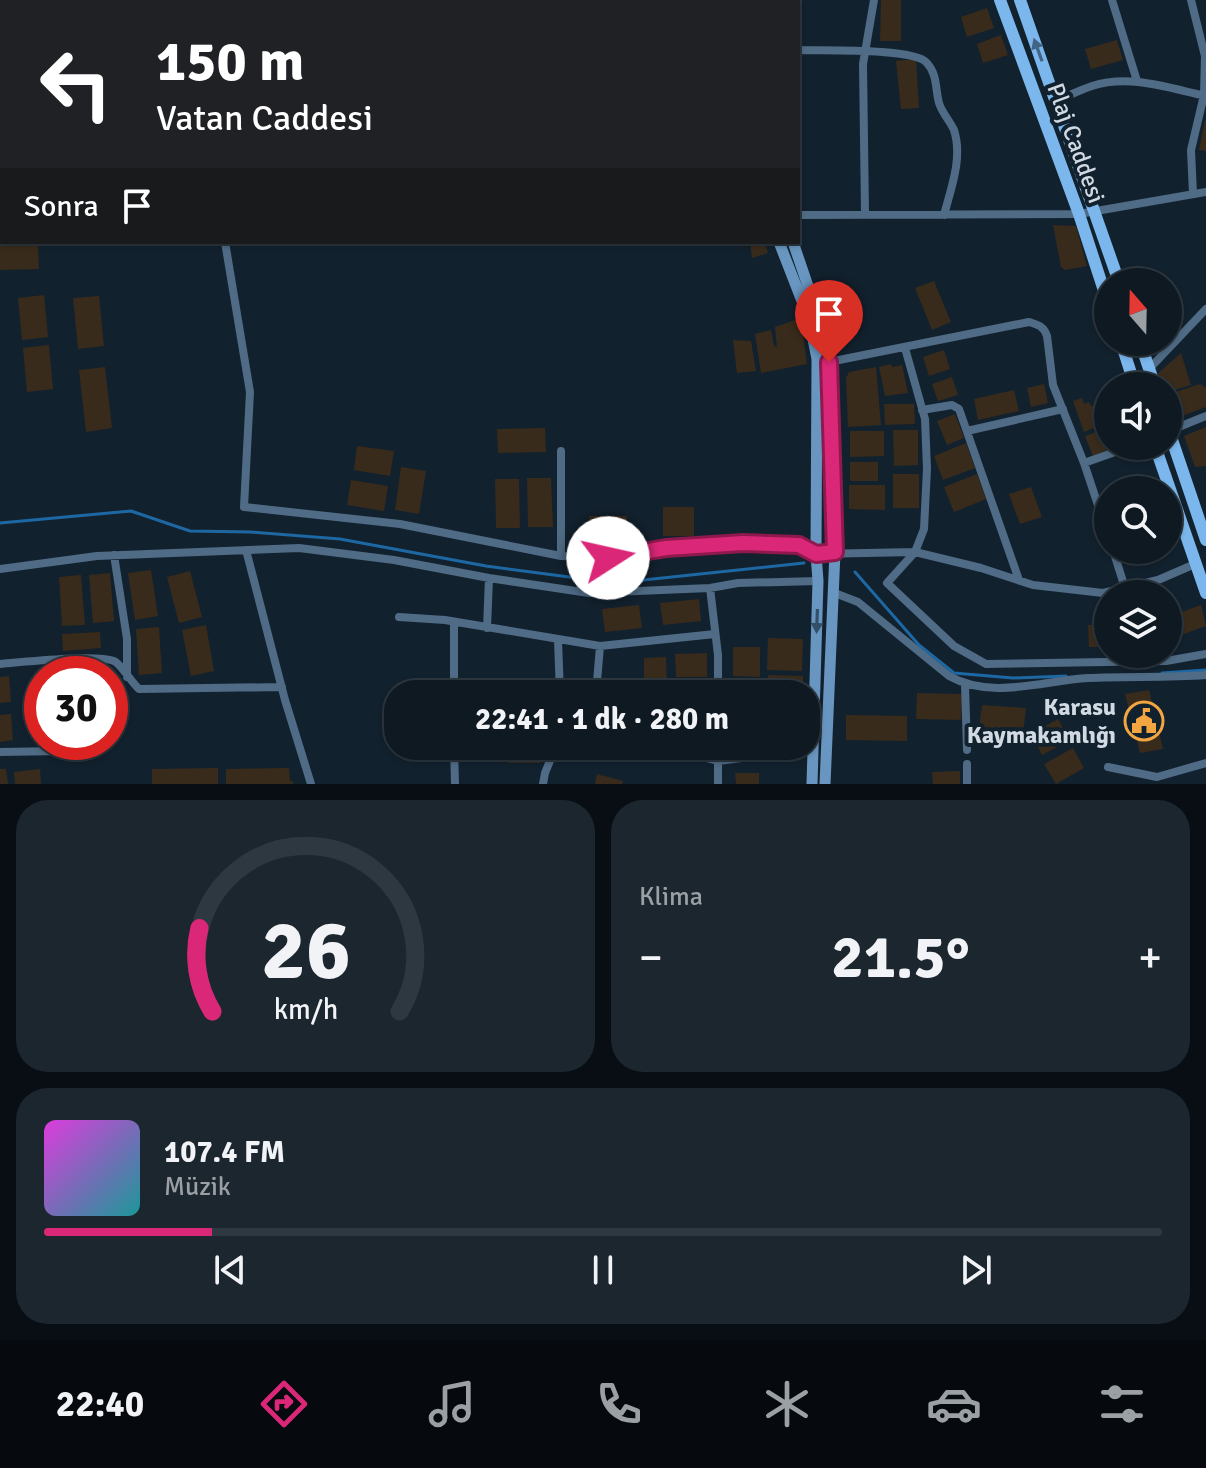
<!DOCTYPE html>
<html lang="tr">
<head>
<meta charset="utf-8">
<style>
  :root { --surface:#0e1922; --page:#1c262f; --text:#f1f3f6; --muted:#9ba0a5; --line:#2e3840; --accent:#db2777 }
  body { margin:0; font-family:Signika,sans-serif; background:var(--page); color:var(--text); height:100vh; display:flex; flex-direction:column; font-size:30px; white-space:nowrap }
  * { box-sizing:border-box; margin:0 }
  p { font-size:26px; color:var(--muted) }
  .icon { flex:none; width:44px; height:44px; fill:none; stroke:currentColor; stroke-width:2; stroke-linecap:round; stroke-linejoin:round }
  .map { position:relative; height:784px; overflow:hidden }
  .panel { display:flex; flex-direction:column; gap:16px; padding:16px; background:#080e13; flex:1 }
  .panel>* { flex:none }
  .guide { position:absolute; left:0px; top:0px; width:800px; height:244px; box-shadow:0 2px 6px #0004,0 0 0 2px var(--line); background:#202124; color:#fff; overflow:hidden }
  .needle { width:52px; rotate:340deg }
  .controls { position:absolute; left:1094px; top:268px; display:grid; gap:16px }
  .controls a { display:grid; place-items:center; width:88px; height:88px; border-radius:50%; background:var(--surface); box-shadow:0 2px 6px #0004,0 0 0 2px var(--line); font-size:40px }
  .speed { position:absolute; left:24px; top:656px; display:flex; gap:16px; font-size:40px; font-weight:700; text-align:center }
  .speed>* { display:grid; place-content:center; width:104px; height:104px; border-radius:50%; background:var(--surface); box-shadow:0 2px 6px #0004,0 0 0 2px var(--line); line-height:1 }
  .speed .limit { border:12px solid #d22; background:#fff; color:#111 }
  .pin { position:absolute; display:grid; place-items:center; width:68px; height:68px; color:#fff; margin:-82px -34px; border-radius:50% 50% 50% 0; rotate:-45deg; box-shadow:0 0 8px #0007 }
  .pin .icon { rotate:45deg }
  .me { position:absolute; width:88px; margin:-44px; rotate:80deg; stroke-linejoin:round; filter:drop-shadow(0 0 6px #0008) }
  .turn { display:flex; align-items:center; gap:28px; height:168px; padding:0 24px; font-size:36px }
  .turn .icon { width:104px; height:104px; stroke-width:2.5 }
  .turn b { display:block; font-size:56px; line-height:68px }
  .then { display:flex; align-items:center; height:76px; padding:0 24px; background:#0003; gap:16px; font-size:30px }
  .big { font-size:60px; font-weight:700; line-height:1.1 }
  .panel .tile { flex:1; display:flex; flex-direction:column; justify-content:center; gap:12px; min-width:0; padding:0 28px; border-radius:32px; background:var(--page) }
  .panel .dial { align-items:center; gap:0 }
  .dial svg { height:208px; overflow:visible; fill:none; stroke:var(--line); stroke-width:7; stroke-linecap:round; text-anchor:middle }
  .dial text { fill:var(--text); stroke:none }
  .song { display:flex; align-items:center; gap:24px }
  .cover { width:96px; height:96px; border-radius:12px; background:linear-gradient(135deg,hsl(300 70% 55%),hsl(180 70% 35%)) }
  .played { height:8px; border-radius:4px; background:linear-gradient(90deg,var(--accent) 15%,var(--line) 15%) }
  .keys { display:flex; justify-content:space-around; direction:ltr }
  .heat { display:flex; justify-content:space-between; align-items:center; font-size:44px; direction:ltr }
  .panel .tiles { flex:1; display:grid; gap:16px; grid-template-columns:1fr 1fr }
  .tile:last-child { grid-column:span 2 }
  .trip { position:absolute; left:384px; top:680px; width:436px; height:80px; border-radius:32px; background:var(--surface); box-shadow:0 2px 6px #0004,0 0 0 2px var(--line); font-weight:700; line-height:80px; text-align:center }
  .dock { display:flex; height:128px; justify-content:space-around; align-items:center; background:#060a0e; color:var(--muted) }
  .dock .icon { width:56px; height:56px }
  .dock .active { color:var(--accent) }
  .dock b { font-size:36px; color:var(--text) }
  .map>svg:first-child { display:block }
  .lines { fill:none; stroke-linecap:round; stroke-linejoin:round }
  .stream { stroke:#1d68a3; stroke-width:3 }
  .building { fill:#382b1b }
  .minor { stroke:#4f6b85; stroke-width:8 }
  .secondary { stroke:#6896c0; stroke-width:11 }
  .primary { stroke:#7bb7ed; stroke-width:12 }
  .oneway { fill:#416484 }
  .oneway2 { fill:#345068 }
  .route-casing { stroke:#8e194d; stroke-width:20 }
  .route { stroke:#db2777; stroke-width:14 }
  .labels { text-anchor:middle; stroke-width:8; stroke-linejoin:round; paint-order:stroke }
  .street-label { font-size:24px; fill:#d1dae3; stroke:#12212e }
  .poi-label { font-size:24px; font-weight:bold; fill:#d1dae3; stroke:#12212e; text-anchor:end }
</style>
</head>
<body>
<div class="map">
<svg width="1206" height="784" viewBox="0 0 1206 784">
  <rect width="100%" height="100%" fill="#12212e"/>
  <g class="lines">
    <path class="stream" d="M 0,523 L 131,511 L 190,531 L 251,532 L 340,539 L 486,566 L 615,583 L 804,563
      M 855,572 L 919,645 L 954,673 L 1013,678 L 1066,676
      M 1162,673 L 1206,670"/>
  </g>
  <path class="building" d="M 881,0 L 901,0 L 901,41 L 880,41 Z
    M 987,8 L 994,28 L 967,37 L 961,17 Z
    M 1001,35 L 1008,55 L 983,63 L 977,44 Z
    M 1117,40 L 1123,60 L 1091,69 L 1085,49 Z
    M 916,59 L 919,108 L 901,109 L 896,61 Z
    M 1205,120 L 1206,120 L 1206,151 L 1199,150 Z
    M 1053,225 L 1076,226 L 1087,266 L 1065,270 L 1061,267 Z
    M 750,242 L 765,242 L 768,253 L 752,258 Z
    M 38,244 L 39,269 L 0,270 L 0,245 Z
    M 934,281 L 951,322 L 932,330 L 915,288 Z
    M 44,295 L 48,337 L 22,340 L 18,298 Z
    M 99,296 L 104,346 L 78,349 L 73,298 Z
    M 801,318 L 807,364 L 761,373 L 755,334 L 771,330 L 774,346 L 777,347 L 775,327 Z
    M 733,340 L 751,341 L 756,371 L 737,373 Z
    M 49,345 L 53,389 L 27,392 L 23,348 Z
    M 944,350 L 950,369 L 929,376 L 923,357 Z
    M 1181,353 L 1191,385 L 1168,392 L 1168,386 L 1160,386 L 1156,375 Z
    M 891,364 L 892,367 L 902,365 L 908,393 L 885,396 L 879,367 Z
    M 105,367 L 112,428 L 86,432 L 79,370 Z
    M 876,367 L 881,425 L 848,427 L 846,378 L 849,372 Z
    M 952,377 L 958,395 L 938,401 L 932,384 Z
    M 1044,384 L 1048,403 L 1031,407 L 1027,388 Z
    M 1200,384 L 1206,388 L 1206,407 L 1179,417 L 1170,394 Z
    M 1014,390 L 1019,411 L 978,420 L 974,399 Z
    M 1082,398 L 1084,404 L 1089,402 L 1091,406 L 1100,406 L 1107,423 L 1084,432 L 1073,401 Z
    M 884,404 L 914,404 L 915,424 L 885,425 Z
    M 955,414 L 964,438 L 947,445 L 937,421 Z
    M 1206,427 L 1206,466 L 1195,467 L 1184,436 Z
    M 545,428 L 546,452 L 498,453 L 497,429 Z
    M 1105,429 L 1108,446 L 1117,446 L 1093,456 L 1085,436 Z
    M 893,430 L 918,430 L 918,465 L 894,466 Z
    M 850,431 L 884,431 L 884,456 L 850,457 Z
    M 966,443 L 975,468 L 943,480 L 934,456 Z
    M 357,446 L 394,451 L 390,476 L 354,470 Z
    M 850,462 L 878,462 L 878,481 L 850,481 Z
    M 401,467 L 426,471 L 419,514 L 395,510 Z
    M 893,474 L 919,474 L 919,508 L 893,508 Z
    M 977,474 L 986,499 L 954,512 L 944,487 Z
    M 527,478 L 551,478 L 553,527 L 528,527 Z
    M 495,479 L 519,479 L 520,528 L 496,528 Z
    M 351,480 L 388,486 L 384,511 L 347,505 Z
    M 849,485 L 885,485 L 885,510 L 849,509 Z
    M 1031,487 L 1042,517 L 1020,524 L 1009,494 Z
    M 663,507 L 694,507 L 694,536 L 663,536 Z
    M 589,516 L 627,516 L 627,541 L 589,541 Z
    M 151,570 L 158,616 L 135,620 L 128,573 Z
    M 190,571 L 202,617 L 179,623 L 167,577 Z
    M 110,573 L 114,621 L 93,623 L 89,575 Z
    M 81,575 L 85,625 L 62,626 L 59,577 Z
    M 699,599 L 701,621 L 663,625 L 660,603 Z
    M 639,605 L 642,628 L 605,632 L 602,609 Z
    M 1201,605 L 1206,626 L 1178,636 L 1171,616 Z
    M 1108,624 L 1108,647 L 1089,647 L 1088,625 Z
    M 206,625 L 214,671 L 191,676 L 182,630 Z
    M 159,627 L 162,673 L 139,675 L 136,629 Z
    M 100,632 L 101,648 L 63,651 L 62,634 Z
    M 768,638 L 803,639 L 802,671 L 767,670 Z
    M 733,647 L 760,647 L 760,677 L 733,676 Z
    M 707,653 L 707,677 L 676,677 L 675,654 Z
    M 666,657 L 667,692 L 644,693 L 644,658 Z
    M 768,675 L 803,676 L 803,694 L 768,694 Z
    M 9,676 L 11,702 L 0,703 L 0,677 Z
    M 732,681 L 759,682 L 759,694 L 732,694 Z
    M 707,683 L 707,694 L 676,694 L 675,685 Z
    M 1149,690 L 1163,749 L 1140,753 L 1125,694 Z
    M 917,693 L 962,694 L 961,720 L 916,719 Z
    M 982,705 L 1026,708 L 1023,734 L 979,728 Z
    M 11,714 L 13,740 L 0,742 L 0,715 Z
    M 846,715 L 907,716 L 907,741 L 846,740 Z
    M 1058,719 L 1070,740 L 1042,755 L 1031,734 Z
    M 509,746 L 540,746 L 540,763 L 509,763 Z
    M 1073,748 L 1084,768 L 1056,784 L 1044,764 Z
    M 218,768 L 218,784 L 152,784 L 152,769 Z
    M 289,768 L 290,781 L 293,781 L 293,784 L 226,784 L 226,769 Z
    M 0,769 L 6,769 L 8,784 L 0,784 Z
    M 40,769 L 41,784 L 15,784 L 14,772 Z
    M 960,771 L 960,784 L 933,784 L 932,772 Z
    M 735,773 L 759,773 L 759,784 L 736,784 Z
    M 597,774 L 623,781 L 622,784 L 595,784 Z"/>
  <g class="lines">
    <path class="minor" d="M 53,0 L 54,2
      M 197,0 L 197,2
      M 544,0 L 544,2
      M 615,0 L 615,2
      M 1112,0 L 1137,81
      M 1191,0 L 1205,56 L 1204,95 L 1191,150 L 1193,194
      M 798,50 C 822,51 912,48 926,62 C 938,74 935,89 939,103 C 942,113 950,121 954,130 C 963,158 951,188 944,215
      M 1056,101 C 1068,96 1080,90 1092,86 C 1130,74 1168,88 1206,96
      M 865,214 L 863,64 L 874,0
      M 798,215 L 1079,214 L 1206,192
      M 225,242 L 250,392 L 244,507 L 400,524 L 561,556 L 608,558 L 666,548 L 743,543 L 799,545 L 816,554 L 915,552 L 981,568 L 1033,585 L 1103,593 L 1158,580 L 1195,564
      M 905,348 L 925,419 L 927,469 L 924,529 L 915,552 L 887,583 L 954,646 L 986,664 L 1166,661 L 1206,654
      M 829,362 L 1029,322 C 1038,325 1044,326 1047,336 L 1053,385 L 1084,463 L 1108,535
      M 1149,369 L 1206,309
      M 922,410 L 952,405 L 959,409 L 1019,580
      M 967,431 L 1063,409
      M 1169,431 L 1206,416
      M 561,451 L 561,556
      M 1084,463 L 1132,446
      M 246,550 L 285,700 L 311,784
      M 1113,550 L 1125,588
      M 114,555 L 127,639 L 127,677
      M 0,569 L 97,556 L 299,548 L 394,560 L 489,578 L 589,593 L 710,588 L 738,583 L 818,581
      M 710,588 L 718,655 L 718,694
      M 832,592 L 858,602 L 949,676 C 992,700 1041,681 1088,678 C 1127,676 1167,678 1206,675
      M 399,617 L 445,620 L 600,646 L 715,634
      M 454,622 L 454,694
      M 487,628 L 489,578
      M 558,640 L 560,694
      M 0,664 C 23,662 95,654 114,661 C 121,664 131,682 139,689 L 282,687
      M 965,685 L 967,750
      M 596,694 L 600,646
      M 454,746 L 455,784
      M 661,746 L 718,761 L 813,749
      M 718,746 L 718,784
      M 0,752 L 63,751
      M 1108,767 L 1157,777 L 1206,763
      M 543,784 L 545,773 L 556,746
      M 967,784 L 967,764"/>
    <path class="secondary" d="M 687,0 L 688,2
      M 706,0 L 707,2
      M 779,242 L 809,319 L 817,359 L 816,554 L 818,581 L 812,784
      M 793,242 L 828,345 L 835,552 L 825,784"/>
    <path class="primary" d="M 1000,0 L 1079,214 L 1108,303
      M 1020,0 L 1119,282
      M 1121,342 L 1135,386
      M 1140,342 L 1155,386
      M 1168,428 L 1206,540
      M 1155,446 L 1206,593"/>
  </g>
  <defs><path id="oneway-solid" d="M-6-.8H1V-3.2L6.5 0L1 3.2V.8H-6Z" transform="scale(2)"/></defs>
  <use class="oneway" href="#oneway-solid" transform="translate(1038 50) rotate(-110)"/>
  <use class="oneway2" href="#oneway-solid" transform="translate(817 621) rotate(92)"/>
  <g class="lines">
    <defs>
      <path id="route" d="M 608,558 L 666,548 L 743,543 L 799,545 L 816,554 L 835,552 L 829,362"/>
    </defs>
    <use href="#route" class="route-casing"/>
    <use href="#route" class="route"/>
  </g>
  <defs>
    <symbol id="civic-ring" viewBox="-11 -11 22 22"><circle r="9.5" fill="#12212e" stroke="#f2a540" stroke-width="1.5"/><path d="M-.6-6.5H3V-4.5H.6V-3L4-1V1h2V6H-6V1h2V-1L-.6-3ZM-1.2 2.5V6h2.4V2.5Z" fill="#f2a540"/></symbol>
  </defs>
  <g fill-rule="evenodd">
    <use href="#civic-ring" x="1122" y="699" width="44" height="44"/>
  </g>
  <g class="labels">
    <g class="street-label">
      <text transform="translate(1076 143) rotate(70)" y="8">Plaj Caddesi</text>
    </g>
    <g class="poi-label">
      <text x="1116" y="715">Karasu<tspan x="1116" dy="28">Kaymakamlığı</tspan></text>
    </g>
  </g>
</svg>
<div class="controls">
<a><svg class="needle" viewBox="-14 -14 28 28"><path d="M0-13l5 13h-10z" fill="#e53935"/><path d="M0 13l5-13h-10z" fill="#9ba0a5"/></svg></a>
<a><svg class="icon" aria-label="sound" viewBox="0 0 24 24"><path d="M4 9h4l5-4v14l-5-4H4zM17 9q2 3 0 6"/></svg></a>
<a><svg class="icon" aria-label="search" viewBox="0 0 24 24"><circle cx="10" cy="10" r="6"/><path d="M15 15l6 6"/></svg></a>
<a><svg class="icon" aria-label="layers" viewBox="0 0 24 24"><path d="M12 4l9 5-9 5-9-5zM3 14l9 5 9-5"/></svg></a>
</div>
<div class="speed"><div class="limit">30</div></div>
<div class="pin" style="left:829px;top:362px;background:#d93025"><svg class="icon" aria-label="arrive" viewBox="0 0 24 24"><path d="M6 21V4h12l-3 4 3 4H6"/></svg></div>
<svg class="me" style="left:608px;top:558px" viewBox="-20 -20 40 40"><circle r="19" fill="#fff"/><path d="M0-13L10 11 0 6-10 11z" fill="#db2777"/></svg>
<div class="trip">22:41 · 1 dk · 280 m</div>
<div class="guide">
<div class="turn"><svg class="icon" aria-label="left" viewBox="0 0 24 24"><path d="M17 20v-9H6M10 6l-5 5 5 5"/></svg><div><b>150 m</b>Vatan Caddesi</div></div>
<div class="then">Sonra<svg class="icon" aria-label="arrive" viewBox="0 0 24 24"><path d="M6 21V4h12l-3 4 3 4H6"/></svg></div>
</div>
</div>
<section class="panel">
<div class="tiles">
<div class="tile dial"><svg viewBox="0 0 100 80">
<path d="M14 69A42 42 0 1 1 86 69"/>
<path d="M14 69A42 42 0 0 1 9 37" stroke="#db2777"/>
<text x="50" y="56" font-size="32" font-weight="700">26</text>
<text x="50" y="72" font-size="11">km/h</text>
</svg></div>
<div class="tile"><p>Klima</p>
<div class="heat"><a>−</a><b class="big">21.5°</b><a>+</a></div>
</div>
<div class="tile">
<div class="song"><i class="cover"></i><div><b>107.4 FM</b><p>Müzik</p></div></div>
<div class="played"></div>
<div class="keys"><svg class="icon" aria-label="previous" viewBox="0 0 24 24"><path d="M18 5L8 12l10 7zM5 5v14"/></svg><svg class="icon" aria-label="pause" viewBox="0 0 24 24"><path d="M8 5v14M16 5v14"/></svg><svg class="icon" aria-label="next" viewBox="0 0 24 24"><path d="M6 5l10 7-10 7zM19 5v14"/></svg></div>
</div>
</div>
</section>
<nav class="dock">
<b>22:40</b>
<svg class="icon active" aria-label="directions" viewBox="0 0 24 24"><path d="M12 3l9 9-9 9-9-9zM9 14v-3h6M13 9l2 2-2 2"/></svg>
<svg class="icon" aria-label="music" viewBox="0 0 24 24"><path d="M9 18V5l10-2v13"/><circle cx="6" cy="18" r="3"/><circle cx="16" cy="16" r="3"/></svg>
<svg class="icon" aria-label="phone" viewBox="0 0 24 24"><path d="M5 4h4l2 5-3 2q2 4 5 5l2-3 5 2v4C11 20 4 13 5 4z"/></svg>
<svg class="icon" aria-label="climate" viewBox="0 0 24 24"><path d="M12 3v18M4 7l16 10M4 17L20 7"/></svg>
<svg class="icon" aria-label="car" viewBox="0 0 24 24"><path d="M5 17H2v-5l4-1 3-4h7l3 4 3 1v5h-3M9 17h6M6 11h13"/><circle cx="7" cy="17" r="2"/><circle cx="17" cy="17" r="2"/></svg>
<svg class="icon" aria-label="filters" viewBox="0 0 24 24"><path d="M4 7h16M4 17h16"/><circle cx="9" cy="7" r="2"/><circle cx="15" cy="17" r="2"/></svg>
</nav>
</body>
</html>
